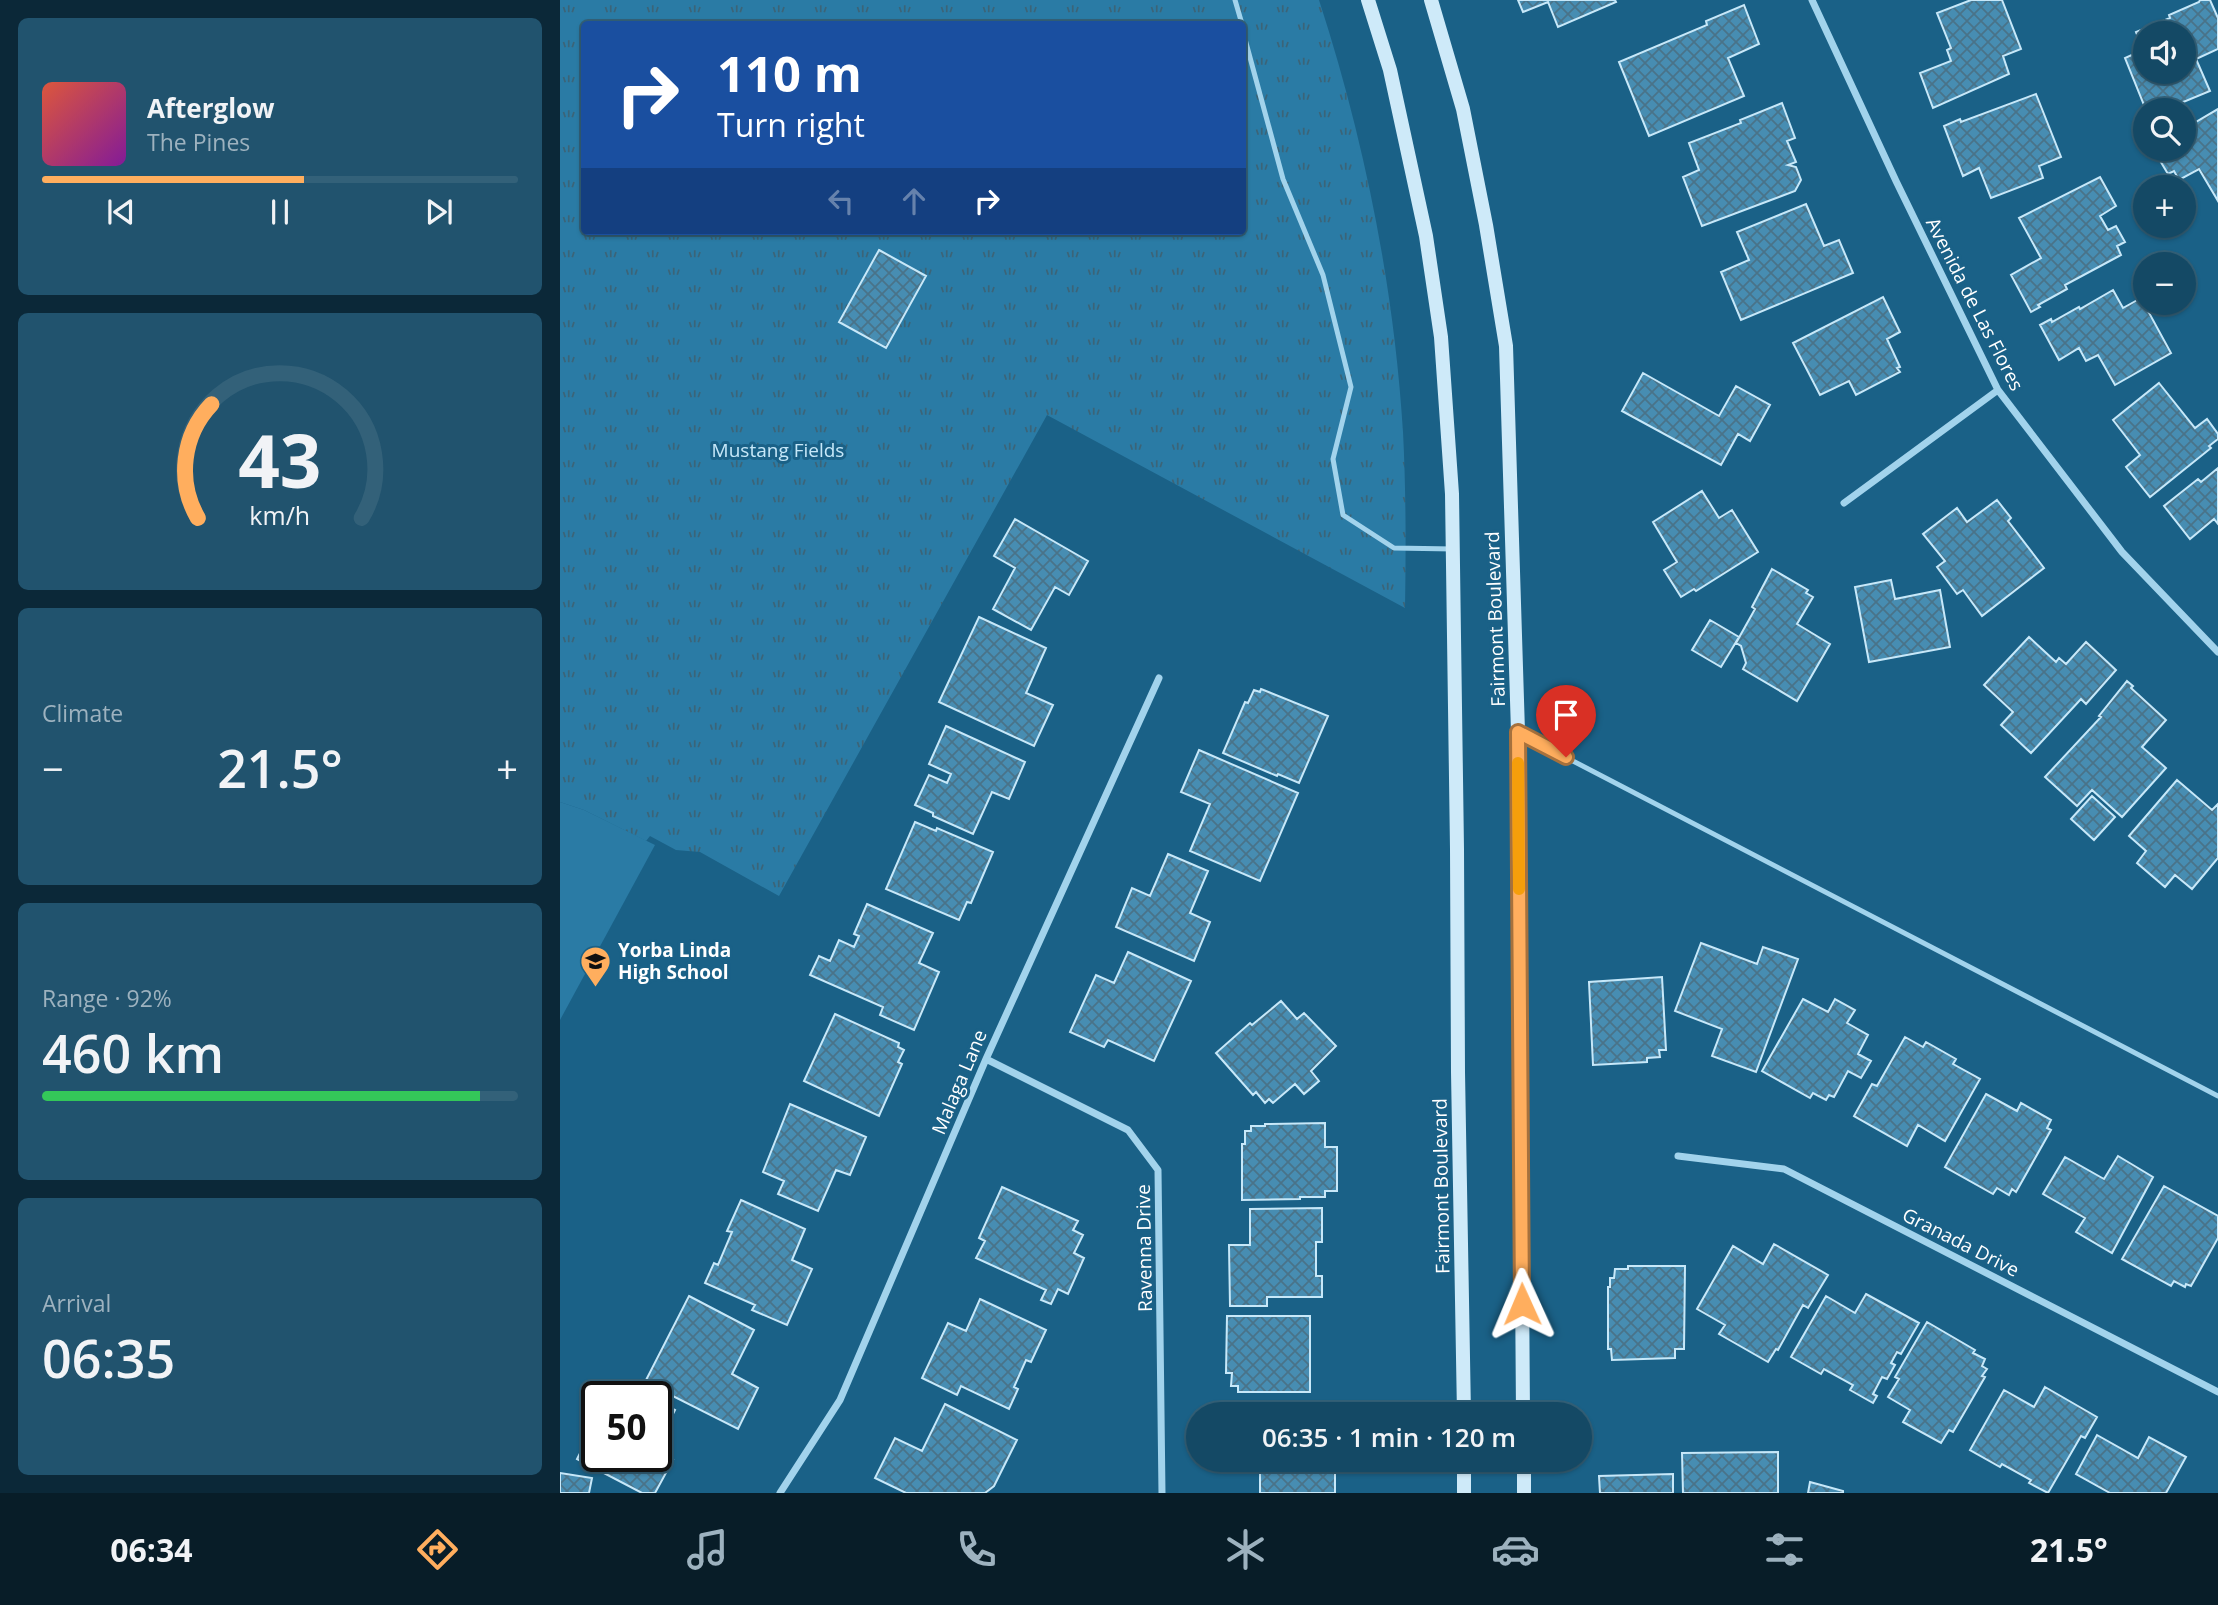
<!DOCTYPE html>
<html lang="en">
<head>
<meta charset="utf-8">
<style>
  :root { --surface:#144965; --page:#21536e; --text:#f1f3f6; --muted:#9db2bf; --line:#336179; --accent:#ffae5e }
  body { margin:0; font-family:"Open Sans",sans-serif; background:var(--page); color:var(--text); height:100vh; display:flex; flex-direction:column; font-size:26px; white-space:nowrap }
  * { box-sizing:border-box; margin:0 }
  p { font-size:23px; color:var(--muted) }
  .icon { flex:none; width:38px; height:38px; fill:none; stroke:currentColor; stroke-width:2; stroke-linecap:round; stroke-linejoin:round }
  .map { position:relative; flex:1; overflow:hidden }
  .drawer { display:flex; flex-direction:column; gap:18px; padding:18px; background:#0b2838; width:560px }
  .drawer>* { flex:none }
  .top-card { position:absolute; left:21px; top:21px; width:665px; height:214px; border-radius:7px; box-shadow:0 2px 5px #0004,0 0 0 2px var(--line); background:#1a4fa0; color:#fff; overflow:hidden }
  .fabs { position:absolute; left:1573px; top:21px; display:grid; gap:14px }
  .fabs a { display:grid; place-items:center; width:63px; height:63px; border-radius:50%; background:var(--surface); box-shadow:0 2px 5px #0004,0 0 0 2px var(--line); font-size:35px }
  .speed { position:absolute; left:21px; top:1381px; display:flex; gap:14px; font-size:35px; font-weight:700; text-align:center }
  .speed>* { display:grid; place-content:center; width:91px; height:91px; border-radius:50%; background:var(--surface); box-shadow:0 2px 5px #0004,0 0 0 2px var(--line); line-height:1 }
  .speed .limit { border:4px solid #111; border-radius:10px; background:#fff; color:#111 }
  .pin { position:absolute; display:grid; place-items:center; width:60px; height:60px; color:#fff; margin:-72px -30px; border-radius:50% 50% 50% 0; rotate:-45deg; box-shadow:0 0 7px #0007 }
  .pin .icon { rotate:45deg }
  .me { position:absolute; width:77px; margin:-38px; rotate:359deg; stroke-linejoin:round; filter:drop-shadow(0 0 5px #0008) }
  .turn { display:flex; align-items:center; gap:24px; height:147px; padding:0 21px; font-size:32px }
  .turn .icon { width:91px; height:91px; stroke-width:2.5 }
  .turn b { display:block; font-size:49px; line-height:60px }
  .lanes { display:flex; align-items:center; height:66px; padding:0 21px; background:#0003; justify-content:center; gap:35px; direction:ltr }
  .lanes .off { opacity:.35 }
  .big { font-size:52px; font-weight:600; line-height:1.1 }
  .drawer .card { flex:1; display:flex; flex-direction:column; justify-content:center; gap:10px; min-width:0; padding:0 24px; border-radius:10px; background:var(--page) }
  .drawer .dial { align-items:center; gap:0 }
  .dial svg { height:182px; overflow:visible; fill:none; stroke:var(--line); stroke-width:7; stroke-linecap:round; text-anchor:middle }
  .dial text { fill:var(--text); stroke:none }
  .song { display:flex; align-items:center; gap:21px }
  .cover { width:84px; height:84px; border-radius:10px; background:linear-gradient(135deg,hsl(10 70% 55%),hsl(290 70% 35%)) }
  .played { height:7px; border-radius:4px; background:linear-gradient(90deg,var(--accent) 55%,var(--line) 55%) }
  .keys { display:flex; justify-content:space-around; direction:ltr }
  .heat { display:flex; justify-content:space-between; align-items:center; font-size:38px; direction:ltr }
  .charge { height:10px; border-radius:5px; background:linear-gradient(90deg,#34c759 92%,var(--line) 0) }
  .trip { position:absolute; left:626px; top:1402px; width:406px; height:70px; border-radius:35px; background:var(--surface); box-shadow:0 2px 5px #0004,0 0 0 2px var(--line); font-weight:600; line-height:70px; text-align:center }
  .dock { display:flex; height:112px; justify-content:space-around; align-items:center; background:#081d28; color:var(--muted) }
  .dock .icon { width:49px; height:49px }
  .dock .active { color:var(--accent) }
  .dock b { font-size:32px; color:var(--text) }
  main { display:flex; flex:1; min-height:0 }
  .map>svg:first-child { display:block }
  .grass { fill:url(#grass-tufts); fill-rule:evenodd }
  .garden { fill:#2a7ba5 }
  .building { fill:url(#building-cross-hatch); stroke:#c7e8f9; stroke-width:2; fill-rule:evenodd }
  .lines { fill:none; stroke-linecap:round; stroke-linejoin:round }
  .lane { stroke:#a2d3ec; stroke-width:5 }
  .street { stroke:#a2d3ec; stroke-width:7 }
  .secondary { stroke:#ceeaf9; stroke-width:14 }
  .route-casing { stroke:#a6713d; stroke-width:18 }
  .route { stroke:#ffae5e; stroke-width:12 }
  .slow { stroke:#f59e0b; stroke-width:12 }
  .labels { text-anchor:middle; stroke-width:6; stroke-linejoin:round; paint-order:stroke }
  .street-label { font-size:19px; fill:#fff; stroke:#1a6187 }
  .park-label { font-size:19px; fill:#c7e8f9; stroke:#1a6187 }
  .poi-label { font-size:19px; font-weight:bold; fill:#fff; stroke:#1a6187; text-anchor:start }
</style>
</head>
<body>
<main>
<section class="drawer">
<div class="card">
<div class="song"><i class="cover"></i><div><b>Afterglow</b><p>The Pines</p></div></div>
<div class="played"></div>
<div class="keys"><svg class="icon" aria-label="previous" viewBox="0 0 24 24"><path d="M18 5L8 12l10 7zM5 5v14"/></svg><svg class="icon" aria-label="pause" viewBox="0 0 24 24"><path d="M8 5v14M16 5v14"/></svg><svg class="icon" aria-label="next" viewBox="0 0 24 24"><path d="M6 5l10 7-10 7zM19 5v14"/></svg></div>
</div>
<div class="card dial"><svg viewBox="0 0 100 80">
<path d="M14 69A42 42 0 1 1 86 69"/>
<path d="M14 69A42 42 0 0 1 20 19" stroke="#ffae5e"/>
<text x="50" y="56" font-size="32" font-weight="700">43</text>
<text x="50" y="72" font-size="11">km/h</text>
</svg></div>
<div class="card"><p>Climate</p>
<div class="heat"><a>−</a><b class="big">21.5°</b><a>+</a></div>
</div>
<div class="card"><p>Range · 92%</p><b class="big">460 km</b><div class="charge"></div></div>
<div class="card"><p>Arrival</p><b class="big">06:35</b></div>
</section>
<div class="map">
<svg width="1658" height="1493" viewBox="0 0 1658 1493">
  <defs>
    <pattern id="grass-tufts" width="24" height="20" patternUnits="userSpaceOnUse" patternTransform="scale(1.75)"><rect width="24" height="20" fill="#2a7ba5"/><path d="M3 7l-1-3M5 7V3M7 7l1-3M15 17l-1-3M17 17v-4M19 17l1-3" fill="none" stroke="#3b6478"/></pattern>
    <pattern id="building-cross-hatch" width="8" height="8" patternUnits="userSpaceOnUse" patternTransform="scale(1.75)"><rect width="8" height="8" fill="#478db2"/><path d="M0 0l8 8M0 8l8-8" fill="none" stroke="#497389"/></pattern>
  </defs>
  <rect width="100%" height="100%" fill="#1a6187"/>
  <path class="grass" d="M 0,0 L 759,0 C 804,139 834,286 843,432 C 846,491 846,549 845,608 L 487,415 L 219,896 L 140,852 L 116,850 L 90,836 L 86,841 L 24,810 L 0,802 ZM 24,24 L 682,24 L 682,231 L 24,231 Z"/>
  <path class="garden" d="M 0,802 L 24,810 L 95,845 L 0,1020 Z"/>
  <path class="building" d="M 958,0 L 1055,0 L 1056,2 L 998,27 L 988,2 L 963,12 Z
    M 1411,0 L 1442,0 L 1461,49 L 1443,56 L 1449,74 L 1373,108 L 1360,73 L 1391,61 L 1387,50 L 1391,48 L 1377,13 Z
    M 1650,0 L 1658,18 L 1658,49 L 1636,59 L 1650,91 L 1604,110 L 1586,110 L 1565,58 L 1583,50 L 1576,32 L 1610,18 L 1609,15 L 1639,2 L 1640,0 ZM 1586,33 L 1624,33 L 1624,72 L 1586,72 Z
    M 1184,5 L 1199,44 L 1168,58 L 1184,96 L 1089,136 L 1059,62 L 1147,25 L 1146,21 Z
    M 1476,94 L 1501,157 L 1479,166 L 1483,178 L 1431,198 L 1419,168 L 1403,176 L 1384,126 L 1400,119 L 1401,122 Z
    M 1222,103 L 1235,138 L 1227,141 L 1236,162 L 1228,165 L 1236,167 L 1241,180 L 1235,191 L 1142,226 L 1123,177 L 1139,170 L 1129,143 L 1181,123 L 1180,120 Z
    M 1658,109 L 1658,201 L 1639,169 L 1619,180 L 1614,171 L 1608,174 L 1593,149 L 1624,149 L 1624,129 Z
    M 1540,177 L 1556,206 L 1540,216 L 1548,230 L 1556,226 L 1565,242 L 1557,246 L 1561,255 L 1505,285 L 1507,289 L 1478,305 L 1480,307 L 1471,312 L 1451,275 L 1481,258 L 1459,218 Z
    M 1246,204 L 1264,246 L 1279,240 L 1293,273 L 1181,320 L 1161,272 L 1189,260 L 1177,232 Z
    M 319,250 L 366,276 L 326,348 L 279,322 Z
    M 1553,290 L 1563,308 L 1581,298 L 1611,353 L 1555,385 L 1538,355 L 1526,361 L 1519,348 L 1499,360 L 1480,325 L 1491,319 L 1492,322 L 1519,307 L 1520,309 Z
    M 1323,297 L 1340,332 L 1327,339 L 1340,367 L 1337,368 L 1340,372 L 1296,395 L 1289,381 L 1260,395 L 1233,343 Z
    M 1083,373 L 1159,416 L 1176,386 L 1210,405 L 1190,441 L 1178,434 L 1161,465 L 1062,411 Z
    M 1599,383 L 1635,428 L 1647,419 L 1658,434 L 1658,439 L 1649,446 L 1651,448 L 1590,497 L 1566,467 L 1580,455 L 1553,420 Z
    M 1658,468 L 1658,524 L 1654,519 L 1630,539 L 1604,506 L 1638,479 L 1641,482 Z
    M 1142,491 L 1159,518 L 1172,510 L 1198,552 L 1136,591 L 1134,589 L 1121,597 L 1104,570 L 1117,562 L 1093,522 Z
    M 1437,500 L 1451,518 L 1448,521 L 1484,568 L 1422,616 L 1403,590 L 1397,594 L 1377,567 L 1385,561 L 1363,534 L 1397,508 L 1407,522 Z
    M 455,519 L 528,561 L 509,595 L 495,587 L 471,630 L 433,609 L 455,568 L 434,556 Z
    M 1212,569 L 1248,590 L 1246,593 L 1253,597 L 1237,624 L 1270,644 L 1237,701 L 1183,669 L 1186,663 L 1181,646 L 1176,643 L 1195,609 L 1192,607 Z
    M 1331,580 L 1335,599 L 1380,590 L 1390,647 L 1309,662 L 1295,587 Z
    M 419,617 L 486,648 L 466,693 L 493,705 L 474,746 L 379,702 Z
    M 1150,620 L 1179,637 L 1161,667 L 1132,650 Z
    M 1469,637 L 1496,662 L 1499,658 L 1506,664 L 1526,642 L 1556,670 L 1526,704 L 1521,699 L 1471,753 L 1441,725 L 1453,712 L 1424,685 Z
    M 1567,681 L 1573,686 L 1571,688 L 1606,720 L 1582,747 L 1606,768 L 1562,817 L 1532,790 L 1517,806 L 1485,777 L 1541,717 L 1539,716 Z
    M 701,689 L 768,716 L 739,783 L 718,774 L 717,776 L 663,753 L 685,702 L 688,703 L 694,690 L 700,692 Z
    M 386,726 L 465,762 L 449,799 L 432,792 L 413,834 L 373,816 L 373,813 L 355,805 L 369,775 L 387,783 L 391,774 L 369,764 Z
    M 639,750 L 738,793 L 700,881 L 630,851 L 650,804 L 621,792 Z
    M 1617,780 L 1652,810 L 1658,804 L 1658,858 L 1632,889 L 1615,875 L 1605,887 L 1577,863 L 1586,851 L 1569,836 Z
    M 1532,796 L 1555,817 L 1534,840 L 1511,819 Z
    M 355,822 L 376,831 L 377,828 L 433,852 L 411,903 L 407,902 L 399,920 L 326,889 Z
    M 608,854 L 648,871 L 630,913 L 650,922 L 634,961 L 556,927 L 572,888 L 590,896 Z
    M 307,904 L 373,933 L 359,963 L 379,972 L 354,1030 L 320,1015 L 323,1007 L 250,975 L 259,956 L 270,961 L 279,940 L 294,947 L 299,936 L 294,934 Z
    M 1141,943 L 1197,964 L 1203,947 L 1238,959 L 1196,1072 L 1152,1056 L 1162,1029 L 1115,1011 Z
    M 568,952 L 631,981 L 594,1061 L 548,1040 L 544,1047 L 510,1032 L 536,975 L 554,983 Z
    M 1102,977 L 1106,1050 L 1099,1050 L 1100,1057 L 1087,1058 L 1087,1062 L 1033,1065 L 1029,982 Z
    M 1243,999 L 1268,1012 L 1275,999 L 1295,1010 L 1287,1023 L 1308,1035 L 1298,1054 L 1311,1061 L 1301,1078 L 1288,1071 L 1274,1097 L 1269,1095 L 1266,1100 L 1253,1093 L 1250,1098 L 1202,1071 Z
    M 721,1001 L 737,1019 L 744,1013 L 776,1046 L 751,1071 L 759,1081 L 744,1094 L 735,1084 L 713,1103 L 709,1099 L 705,1103 L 696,1092 L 693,1095 L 656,1053 L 690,1023 L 692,1025 Z
    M 275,1014 L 339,1043 L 338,1047 L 344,1050 L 338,1062 L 342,1064 L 319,1116 L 244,1081 Z
    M 1345,1037 L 1363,1047 L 1366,1042 L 1396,1059 L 1393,1064 L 1420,1079 L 1385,1141 L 1358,1125 L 1347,1146 L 1294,1116 L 1312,1084 L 1317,1086 Z
    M 1426,1094 L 1457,1111 L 1461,1103 L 1491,1120 L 1487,1128 L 1491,1130 L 1456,1192 L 1452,1189 L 1449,1195 L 1437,1188 L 1433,1194 L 1385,1167 Z
    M 230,1104 L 306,1137 L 290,1175 L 276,1170 L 258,1211 L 218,1194 L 224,1181 L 203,1172 Z
    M 765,1123 L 765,1147 L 777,1147 L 777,1191 L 765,1191 L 765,1197 L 740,1197 L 740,1199 L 682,1200 L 682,1144 L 685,1144 L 685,1131 L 691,1131 L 691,1126 L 705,1126 L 705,1124 Z
    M 1558,1156 L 1593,1177 L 1552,1253 L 1516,1232 L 1525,1218 L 1483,1194 L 1505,1157 L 1544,1179 Z
    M 1604,1186 L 1658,1216 L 1658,1238 L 1631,1286 L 1626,1284 L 1625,1287 L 1614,1281 L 1611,1286 L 1562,1259 Z
    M 442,1187 L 518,1221 L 513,1230 L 523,1235 L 514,1253 L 524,1258 L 508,1294 L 498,1289 L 491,1304 L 481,1300 L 486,1290 L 416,1258 L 425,1241 L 419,1238 Z
    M 181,1200 L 245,1229 L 232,1260 L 252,1269 L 227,1325 L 192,1310 L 195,1305 L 145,1283 L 154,1263 L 158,1265 L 172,1232 L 167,1231 Z
    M 762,1208 L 762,1242 L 756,1242 L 756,1276 L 762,1276 L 762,1297 L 707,1297 L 707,1306 L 670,1306 L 669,1245 L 690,1245 L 690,1209 Z
    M 1214,1244 L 1268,1275 L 1248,1308 L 1243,1305 L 1218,1350 L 1216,1349 L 1208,1362 L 1159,1334 L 1165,1325 L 1137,1309 L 1173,1246 L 1203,1264 Z
    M 1068,1266 L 1125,1266 L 1124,1349 L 1115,1349 L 1115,1358 L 1052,1360 L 1051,1349 L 1048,1349 L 1048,1287 L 1050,1287 L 1050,1278 L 1054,1278 L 1055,1269 L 1068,1269 Z
    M 1306,1294 L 1359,1323 L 1341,1354 L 1337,1352 L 1331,1363 L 1335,1365 L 1327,1379 L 1322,1377 L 1313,1394 L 1317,1396 L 1313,1403 L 1290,1390 L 1293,1385 L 1264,1369 L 1261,1374 L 1231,1357 L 1266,1296 L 1295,1313 Z
    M 129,1296 L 194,1330 L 172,1374 L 198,1388 L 178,1429 L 85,1382 Z
    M 420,1299 L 486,1330 L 471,1362 L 466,1360 L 454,1387 L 458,1389 L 449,1409 L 401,1386 L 397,1395 L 362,1378 L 388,1323 L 406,1331 Z
    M 667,1316 L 750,1316 L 750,1392 L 678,1392 L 678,1386 L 671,1386 L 672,1373 L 666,1373 Z
    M 1367,1322 L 1415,1350 L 1413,1353 L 1425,1359 L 1422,1366 L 1427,1369 L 1422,1376 L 1425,1377 L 1393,1432 L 1389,1430 L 1381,1443 L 1343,1422 L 1350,1410 L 1328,1397 L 1339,1379 L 1335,1377 Z
    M 1485,1387 L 1537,1417 L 1525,1438 L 1521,1436 L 1488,1493 L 1469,1483 L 1471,1480 L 1442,1464 L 1440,1467 L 1410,1450 L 1444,1390 L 1474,1407 Z
    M 96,1401 L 115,1410 L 96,1448 Z
    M 774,1403 L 774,1414 L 667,1414 L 666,1405 Z
    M 385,1404 L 457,1440 L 434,1486 L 425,1493 L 346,1493 L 315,1478 L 335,1438 L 362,1451 Z
    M 36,1422 L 37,1456 L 96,1456 L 96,1451 L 113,1460 L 95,1493 L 82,1493 L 17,1459 Z
    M 1537,1435 L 1578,1458 L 1589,1437 L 1626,1457 L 1606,1493 L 1550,1493 L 1516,1474 Z
    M 1218,1452 L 1218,1493 L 1123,1493 L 1122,1453 Z
    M 700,1460 L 775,1460 L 775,1493 L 700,1493 Z
    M 0,1473 L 32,1478 L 29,1493 L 0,1493 Z
    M 1113,1474 L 1113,1493 L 1040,1493 L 1039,1476 Z
    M 1250,1482 L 1283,1491 L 1283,1493 L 1248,1493 Z"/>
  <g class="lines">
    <path class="lane" d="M 675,0 L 682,24
      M 682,28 L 723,179 L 763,275 L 791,387 L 773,459 L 783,515 L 834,548 L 893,549
      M 961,734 L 1658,1096"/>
    <path class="street" d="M 1252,0 L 1336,181 L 1438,390 L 1562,552 L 1658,652
      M 1284,503 L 1438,390
      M 426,1059 L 568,1130 L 598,1170 L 602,1493
      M 1118,1156 L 1224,1169 L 1658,1392
      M 220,1493 L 280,1400 L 426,1059 L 599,678"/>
    <path class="secondary" d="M 808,0 L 830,70 L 866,236 L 881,337 L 892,494 L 897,849 L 898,1072 L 904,1414
      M 871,0 L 903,109 L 926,225 L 946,346 L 958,732 L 963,1414
      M 904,1460 L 904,1493
      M 964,1460 L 964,1493"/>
  </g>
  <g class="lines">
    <defs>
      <path id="route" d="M 962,1304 L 958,732 L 1006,757"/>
    </defs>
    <use href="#route" class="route-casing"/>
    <use href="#route" class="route"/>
    <path class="slow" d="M 958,763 L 959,889"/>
  </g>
  <defs>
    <symbol id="school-pin" viewBox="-11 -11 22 30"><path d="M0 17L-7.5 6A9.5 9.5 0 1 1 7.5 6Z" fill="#ffae5e" stroke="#1a6187"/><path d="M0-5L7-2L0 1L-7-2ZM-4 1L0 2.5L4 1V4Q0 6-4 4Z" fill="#111"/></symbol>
  </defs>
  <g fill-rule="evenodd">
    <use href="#school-pin" x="18" y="944" width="35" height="47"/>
  </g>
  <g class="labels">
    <g class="street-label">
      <text transform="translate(1415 304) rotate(63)" y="7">Avenida de Las Flores</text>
      <text transform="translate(935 619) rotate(-92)" y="7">Fairmont Boulevard</text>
      <text transform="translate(399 1082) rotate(-67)" y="7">Malaga Lane</text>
      <text transform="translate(881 1186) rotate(-91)" y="7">Fairmont Boulevard</text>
      <text transform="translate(1401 1242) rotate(27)" y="7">Granada Drive</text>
      <text transform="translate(584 1248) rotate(-91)" y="7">Ravenna Drive</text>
    </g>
    <g class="park-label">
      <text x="218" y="457">Mustang Fields</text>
    </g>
    <g class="poi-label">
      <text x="58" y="957">Yorba Linda<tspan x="58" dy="22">High School</tspan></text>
    </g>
  </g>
</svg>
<div class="fabs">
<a><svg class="icon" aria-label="sound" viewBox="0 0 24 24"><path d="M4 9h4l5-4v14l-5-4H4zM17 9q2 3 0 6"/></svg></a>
<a><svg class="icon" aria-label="search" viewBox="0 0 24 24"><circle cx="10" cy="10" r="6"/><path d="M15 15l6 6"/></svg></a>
<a>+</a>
<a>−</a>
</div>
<div class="speed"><div class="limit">50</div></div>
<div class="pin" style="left:1006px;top:757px;background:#d93025"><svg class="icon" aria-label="arrive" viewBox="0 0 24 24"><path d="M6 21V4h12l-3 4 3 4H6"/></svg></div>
<svg class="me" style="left:962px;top:1304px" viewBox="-20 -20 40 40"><path d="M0-17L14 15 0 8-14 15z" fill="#ffae5e" stroke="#fff" stroke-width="4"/></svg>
<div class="trip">06:35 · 1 min · 120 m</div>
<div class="top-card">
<div class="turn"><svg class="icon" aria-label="right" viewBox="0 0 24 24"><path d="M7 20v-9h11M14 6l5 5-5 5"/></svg><div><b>110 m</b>Turn right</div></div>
<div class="lanes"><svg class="icon off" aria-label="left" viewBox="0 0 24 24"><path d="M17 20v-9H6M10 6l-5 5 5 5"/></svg><svg class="icon off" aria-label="ahead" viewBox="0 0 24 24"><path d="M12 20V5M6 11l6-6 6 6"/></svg><svg class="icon" aria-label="right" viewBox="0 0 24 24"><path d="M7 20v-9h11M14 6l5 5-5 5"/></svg></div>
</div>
</div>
</main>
<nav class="dock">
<b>06:34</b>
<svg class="icon active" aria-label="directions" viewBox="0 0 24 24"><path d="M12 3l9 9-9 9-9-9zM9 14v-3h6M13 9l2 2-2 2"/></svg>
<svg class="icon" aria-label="music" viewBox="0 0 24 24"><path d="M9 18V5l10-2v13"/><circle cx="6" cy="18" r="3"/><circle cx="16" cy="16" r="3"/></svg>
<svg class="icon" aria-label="phone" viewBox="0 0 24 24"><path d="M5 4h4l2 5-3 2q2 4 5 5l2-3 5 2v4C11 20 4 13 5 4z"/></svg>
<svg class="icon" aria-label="climate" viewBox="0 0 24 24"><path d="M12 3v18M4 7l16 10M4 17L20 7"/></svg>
<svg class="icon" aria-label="car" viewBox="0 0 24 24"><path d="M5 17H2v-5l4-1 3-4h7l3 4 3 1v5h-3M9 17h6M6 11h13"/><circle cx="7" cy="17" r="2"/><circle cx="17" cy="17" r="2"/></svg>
<svg class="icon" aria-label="filters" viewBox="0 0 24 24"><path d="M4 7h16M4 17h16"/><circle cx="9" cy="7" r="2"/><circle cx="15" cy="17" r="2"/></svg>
<b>21.5°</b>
</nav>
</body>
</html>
